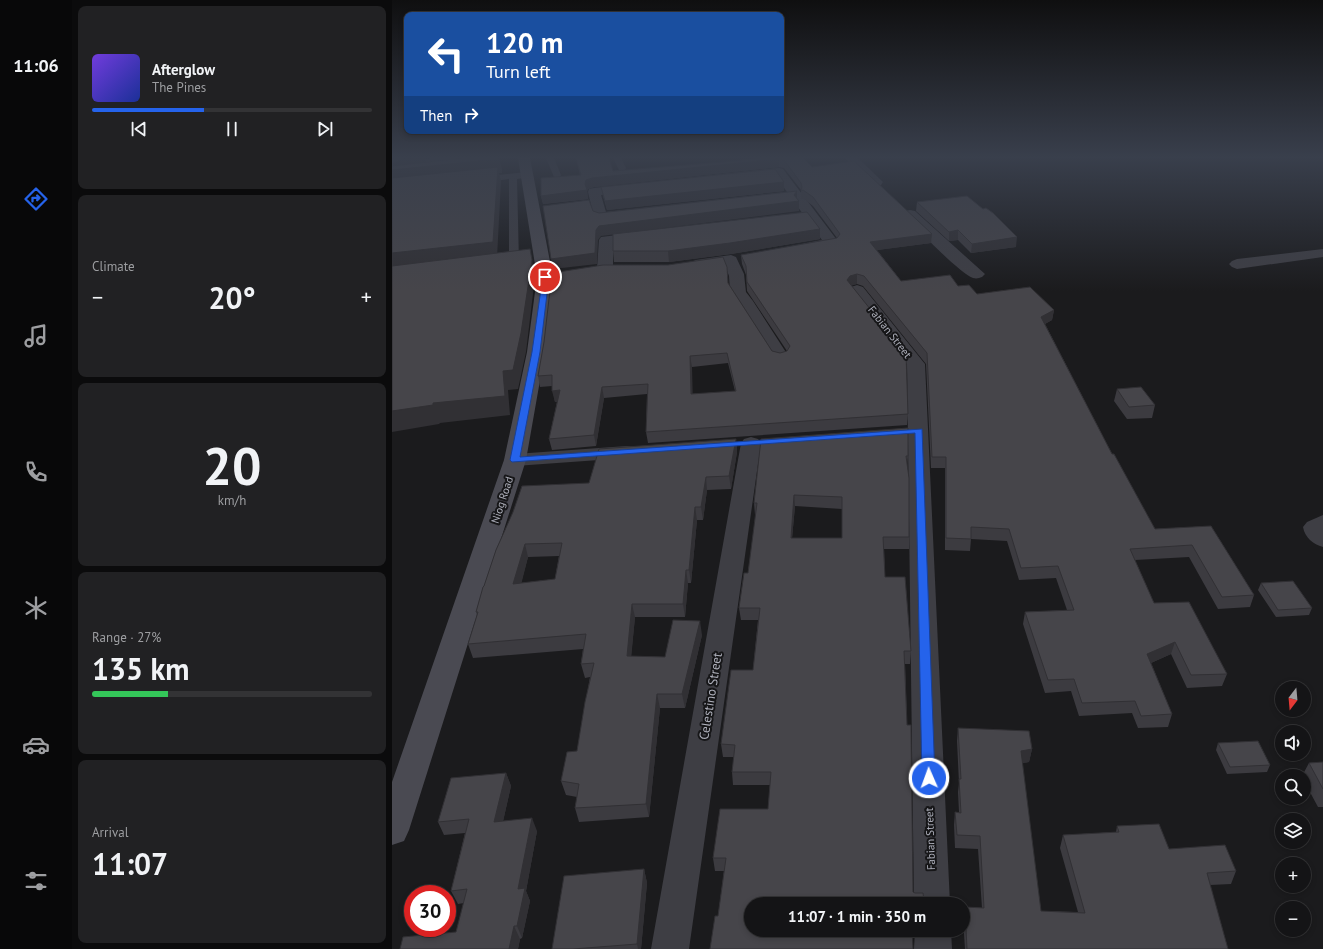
<!DOCTYPE html>
<html lang="en">
<head>
<meta charset="utf-8">
<style>
  :root { --surface:#141416; --page:#212123; --text:#f1f3f6; --muted:#9d9ea1; --line:#333335; --accent:#2563eb }
  body { margin:0; font-family:"PT Sans",sans-serif; background:var(--page); color:var(--text); height:100vh; display:flex; flex-direction:column; font-size:15px; white-space:nowrap }
  * { box-sizing:border-box; margin:0 }
  p { font-size:13px; color:var(--muted) }
  .icon { flex:none; width:22px; height:22px; fill:none; stroke:currentColor; stroke-width:2; stroke-linecap:round; stroke-linejoin:round }
  .map { position:relative; flex:1; overflow:hidden }
  .panel { display:flex; flex-direction:column; gap:6px; padding:6px; background:#0b0b0c; width:320px }
  .panel>* { flex:none }
  .hud { position:absolute; left:12px; top:12px; width:380px; height:122px; border-radius:8px; box-shadow:0 2px 6px #0003,0 0 0 1px var(--line); background:#1a4fa0; color:#fff; overflow:hidden }
  .needle { width:26px; rotate:196deg }
  .tools { position:absolute; left:883px; top:681px; display:grid; gap:8px }
  .tools a { display:grid; place-items:center; width:36px; height:36px; border-radius:50%; background:var(--surface); box-shadow:0 2px 6px #0003,0 0 0 1px var(--line); font-size:20px }
  .speed { position:absolute; left:12px; top:885px; display:flex; gap:8px; font-size:20px; font-weight:700; text-align:center }
  .speed>* { display:grid; place-content:center; width:52px; height:52px; border-radius:50%; background:var(--surface); box-shadow:0 2px 6px #0003,0 0 0 1px var(--line); line-height:1 }
  .speed .limit { border:6px solid #d22; background:#fff; color:#111 }
  .pin { position:absolute; display:grid; place-items:center; width:34px; height:34px; color:#fff; margin:-17px; border:2px solid #fff; border-radius:50%; box-shadow:0 1px 4px #0007 }
  .me { position:absolute; width:44px; margin:-22px; rotate:358deg; stroke-linejoin:round; filter:drop-shadow(0 0 3px #0008) }
  .turn { display:flex; align-items:center; gap:14px; height:84px; padding:0 16px; font-size:18px }
  .turn .icon { width:52px; height:52px; stroke-width:2.5 }
  .turn b { display:block; font-size:28px; line-height:34px }
  .then { display:flex; align-items:center; height:38px; padding:0 16px; background:#0003; gap:8px; font-size:15px }
  .big { font-size:30px; font-weight:800; line-height:1.1 }
  .panel .widget { flex:1; display:flex; flex-direction:column; justify-content:center; gap:6px; min-width:0; padding:0 14px; border-radius:8px; background:var(--page) }
  .panel .dial { align-items:center; gap:0 }
  .dial b { font-size:52px; line-height:1 }
  .song { display:flex; align-items:center; gap:12px }
  .cover { width:48px; height:48px; border-radius:6px; background:linear-gradient(135deg,hsl(260 70% 55%),hsl(230 70% 35%)) }
  .played { height:4px; border-radius:2px; background:linear-gradient(90deg,var(--accent) 40%,var(--line) 40%) }
  .keys { display:flex; justify-content:space-around; direction:ltr }
  .heat { display:flex; justify-content:space-between; align-items:center; font-size:22px; direction:ltr }
  .charge { height:6px; border-radius:3px; background:linear-gradient(90deg,#34c759 27%,var(--line) 0) }
  .trip { position:absolute; left:352px; top:897px; width:226px; height:40px; border-radius:20px; background:var(--surface); box-shadow:0 2px 6px #0003,0 0 0 1px var(--line); font-weight:800; line-height:40px; text-align:center }
  main { display:flex; flex:1; min-height:0 }
  .tabs { display:flex; flex-direction:column; width:72px; justify-content:space-around; align-items:center; background:#080809; color:var(--muted) }
  .tabs .icon { width:28px; height:28px }
  .tabs .selected { color:var(--accent) }
  .tabs b { font-size:18px; color:var(--text) }
  .map>svg:first-child { display:block }
  .lines { fill:none; stroke-linecap:round; stroke-linejoin:round }
  .lane { fill:#3e3e44; fill-rule:evenodd }
  .street { fill:#3e3e44; fill-rule:evenodd }
  .secondary { fill:#4a4a52; fill-rule:evenodd }
  .wall { fill:#3c3b40; fill-rule:evenodd }
  .shaded-wall { fill:#313034 }
  .building { fill:#46454a; stroke:#313034; fill-rule:evenodd }
  .route { fill:#2563eb; stroke:#184099 }
  .labels { text-anchor:middle; stroke-width:4; stroke-linejoin:round; paint-order:stroke }
  .street-label { font-size:11px; fill:#aeb0bb; stroke:#161618 }
  .near-street-label { font-size:13px; fill:#aeb0bb; stroke:#161618 }
</style>
</head>
<body>
<main>
<nav class="tabs">
<b>11:06</b>
<svg class="icon selected" aria-label="directions" viewBox="0 0 24 24"><path d="M12 3l9 9-9 9-9-9zM9 14v-3h6M13 9l2 2-2 2"/></svg>
<svg class="icon" aria-label="music" viewBox="0 0 24 24"><path d="M9 18V5l10-2v13"/><circle cx="6" cy="18" r="3"/><circle cx="16" cy="16" r="3"/></svg>
<svg class="icon" aria-label="phone" viewBox="0 0 24 24"><path d="M5 4h4l2 5-3 2q2 4 5 5l2-3 5 2v4C11 20 4 13 5 4z"/></svg>
<svg class="icon" aria-label="climate" viewBox="0 0 24 24"><path d="M12 3v18M4 7l16 10M4 17L20 7"/></svg>
<svg class="icon" aria-label="car" viewBox="0 0 24 24"><path d="M5 17H2v-5l4-1 3-4h7l3 4 3 1v5h-3M9 17h6M6 11h13"/><circle cx="7" cy="17" r="2"/><circle cx="17" cy="17" r="2"/></svg>
<svg class="icon" aria-label="filters" viewBox="0 0 24 24"><path d="M4 7h16M4 17h16"/><circle cx="9" cy="7" r="2"/><circle cx="15" cy="17" r="2"/></svg>
</nav>
<section class="panel">
<div class="widget">
<div class="song"><i class="cover"></i><div><b>Afterglow</b><p>The Pines</p></div></div>
<div class="played"></div>
<div class="keys"><svg class="icon" aria-label="previous" viewBox="0 0 24 24"><path d="M18 5L8 12l10 7zM5 5v14"/></svg><svg class="icon" aria-label="pause" viewBox="0 0 24 24"><path d="M8 5v14M16 5v14"/></svg><svg class="icon" aria-label="next" viewBox="0 0 24 24"><path d="M6 5l10 7-10 7zM19 5v14"/></svg></div>
</div>
<div class="widget"><p>Climate</p>
<div class="heat"><a>−</a><b class="big">20°</b><a>+</a></div>
</div>
<div class="widget dial"><b>20</b><p>km/h</p></div>
<div class="widget"><p>Range · 27%</p><b class="big">135 km</b><div class="charge"></div></div>
<div class="widget"><p>Arrival</p><b class="big">11:07</b></div>
</section>
<div class="map">
<svg width="931" height="949" viewBox="0 0 931 949">
  <rect width="100%" height="100%" fill="#1b1b1d"/>
  <g class="lines">
    <path class="lane" d="M 40,158 L 73,158 L 69,160 L 0,167 L 0,163 Z
      M 154,158 L 162,158 L 169,175 L 168,177 L 162,177 Z
      M 221,158 L 229,158 L 234,168 L 233,170 L 227,170 Z
      M 135,172 L 139,175 L 138,177 L 125,179 L 127,262 L 122,265 L 117,262 L 117,179 L 88,183 L 84,180 L 88,177 Z"/>
    <path class="street" d="M 453,158 L 466,158 L 491,182 L 489,185 L 481,185 Z
      M 387,168 L 391,169 L 445,240 L 447,243 L 445,246 L 415,251 L 410,250 L 408,247 L 410,244 L 430,240 L 400,199 L 209,221 L 204,220 L 202,217 L 196,192 L 197,189 L 202,188 ZM 384,176 L 395,192 L 214,212 L 209,195 Z
      M 518,210 L 523,211 L 593,274 L 590,277 C 587,278 585,279 581,278 C 566,272 527,230 513,217 L 511,214 L 513,211 Z
      M 251,232 L 256,233 L 258,236 L 256,239 L 221,244 L 221,268 L 218,271 L 213,273 L 208,271 L 205,268 L 207,240 L 209,237 Z
      M 931,249 L 931,257 L 845,269 L 840,267 L 837,264 L 840,261 L 845,259 Z
      M 339,255 L 344,257 L 352,274 L 354,292 L 361,301 L 397,357 L 394,361 L 388,362 L 382,361 L 346,304 L 338,292 L 337,276 L 333,265 L 304,270 L 299,268 L 296,265 L 299,262 L 304,260 Z
      M 465,285 L 471,287 L 533,364 L 558,904 L 522,904 L 515,364 L 457,290 L 459,287 Z
      M 359,437 L 366,439 L 369,443 L 297,949 L 259,949 L 349,443 L 352,439 Z
      M 235,446 L 243,447 L 246,452 L 243,457 L 235,458 L 123,466 L 115,465 L 112,460 L 115,455 L 123,454 Z
      M 931,515 L 931,547 C 921,544 913,538 911,527 L 915,522 Z
      M 523,930 L 559,930 L 560,949 L 522,949 Z"/>
    <path class="secondary" d="M 126,158 L 138,158 L 161,277 L 153,352 L 134,460 L 17,830 L 12,841 L 0,845 L 0,782 L 112,460 L 135,352 L 145,277 Z"/>
  </g>
  <path class="wall" d="M 184,158 L 217,158 L 221,171 L 331,162 L 367,158 L 411,158 L 420,167 L 539,243 L 485,250 L 509,281 L 566,286 L 585,294 L 662,310 L 660,320 L 653,324 L 720,454 L 763,529 L 819,526 L 862,595 L 858,607 L 826,609 L 797,557 L 743,560 L 762,603 L 835,674 L 830,686 L 795,688 L 779,654 L 759,663 L 780,714 L 776,727 L 746,728 L 740,713 L 687,716 L 679,691 L 653,693 L 631,624 L 633,612 L 675,610 L 664,578 L 627,580 L 615,541 L 579,539 L 578,551 L 553,550 L 553,468 L 539,468 L 534,364 L 471,286 L 465,284 L 459,285 L 516,414 L 515,425 L 256,443 L 254,432 L 255,394 L 212,398 L 204,446 L 160,450 L 157,439 L 165,402 L 163,402 L 160,386 L 148,387 L 146,376 L 336,283 L 380,351 L 388,353 L 395,351 L 355,291 L 354,275 L 350,264 L 349,255 L 445,238 L 421,206 L 412,199 L 409,199 L 409,190 L 392,168 L 387,167 L 202,187 L 196,189 L 195,191 L 196,199 L 151,204 L 149,196 L 188,175 ZM 336,363 L 343,391 L 300,394 L 300,367 Z
    M 392,182 L 392,191 L 215,210 L 211,196 L 209,187 Z
    M 525,202 L 624,247 L 579,253 L 566,240 L 557,241 L 524,211 Z
    M 428,229 L 428,239 L 339,254 L 277,262 L 222,262 L 221,251 Z
    M 725,389 L 763,405 L 760,418 L 735,419 L 722,401 Z
    M 344,439 L 345,452 L 339,489 L 315,490 L 311,520 L 305,520 L 299,583 L 296,583 L 293,617 L 243,617 L 239,656 L 273,657 L 310,635 L 293,708 L 268,708 L 257,817 L 187,822 L 183,808 L 185,797 L 174,795 L 169,781 L 185,751 L 198,677 L 193,678 L 189,664 L 191,649 L 81,658 L 76,644 L 85,616 L 84,612 L 104,550 L 197,483 ZM 167,556 L 163,579 L 129,583 L 136,557 Z
    M 369,439 L 516,456 L 515,468 L 517,537 L 517,549 L 492,549 L 493,577 L 519,651 L 518,664 L 513,664 L 521,892 L 532,901 L 531,904 L 359,904 L 326,916 L 332,871 L 323,871 L 321,858 L 376,809 L 378,785 L 341,785 L 340,772 L 342,757 L 331,757 L 329,744 L 361,670 L 366,620 L 349,620 L 347,608 L 356,573 L 364,515 L 363,515 L 362,503 ZM 403,506 L 450,509 L 450,538 L 400,538 Z
    M 869,583 L 920,608 L 917,615 L 884,617 L 866,590 Z
    M 566,728 L 640,749 L 637,762 L 630,763 L 649,911 L 686,912 L 668,848 L 671,835 L 724,832 L 725,826 L 777,849 L 844,871 L 839,884 L 818,885 L 836,949 L 573,949 L 571,919 L 573,907 L 590,908 L 586,849 L 563,848 L 562,825 L 563,812 L 567,812 L 566,792 L 567,783 L 565,741 Z
    M 826,743 L 878,765 L 875,772 L 835,774 L 824,750 Z
    M 931,762 L 931,807 L 926,807 L 912,781 L 912,776 L 910,776 L 917,763 Z
    M 114,773 L 119,786 L 111,821 L 145,831 L 134,891 L 138,901 L 130,938 L 128,939 L 126,949 L 8,949 L 64,932 L 72,903 L 66,904 L 59,891 L 73,833 L 52,835 L 46,822 Z
    M 252,869 L 255,883 L 249,949 L 160,949 Z"/>
  <path class="shaded-wall" d="M 0,158 L 33,158 L 35,165 L 107,158 L 110,169 L 110,173 L 107,173 L 109,181 L 105,258 L 0,270 Z
    M 387,159 L 387,167 L 202,187 L 196,189 L 195,191 L 196,199 L 151,204 L 149,196 L 193,184 L 194,180 L 200,178 Z
    M 392,182 L 392,191 L 215,210 L 213,201 Z
    M 405,191 L 405,200 L 407,201 L 407,211 L 209,236 L 206,240 L 205,264 L 161,269 L 159,259 L 204,230 L 207,226 L 402,195 Z
    M 428,229 L 428,239 L 339,254 L 277,262 L 276,251 Z
    M 566,230 L 566,240 L 557,241 L 557,232 Z
    M 540,234 L 539,243 L 478,251 L 478,242 Z
    M 625,237 L 624,247 L 579,253 L 580,244 Z
    M 138,249 L 143,277 L 134,352 L 126,389 L 116,390 L 118,415 L 48,423 L 47,424 L 0,432 L 0,411 L 41,403 L 111,371 Z
    M 465,274 L 465,284 L 459,286 L 455,280 L 458,276 Z
    M 662,310 L 660,320 L 647,327 L 649,317 Z
    M 298,356 L 300,367 L 301,405 L 299,394 Z
    M 210,387 L 212,398 L 204,446 L 202,435 Z
    M 168,390 L 170,401 L 163,402 L 160,391 Z
    M 344,439 L 345,452 L 339,489 L 337,476 Z
    M 314,477 L 315,490 L 311,520 L 309,507 Z
    M 402,495 L 403,506 L 399,550 L 399,538 Z
    M 303,507 L 305,520 L 299,583 L 297,570 Z
    M 133,544 L 136,557 L 126,597 L 121,584 Z
    M 294,570 L 296,583 L 293,617 L 291,604 Z
    M 240,604 L 243,617 L 238,670 L 235,656 Z
    M 308,621 L 310,635 L 293,708 L 290,694 Z
    M 783,642 L 779,654 L 752,666 L 755,654 Z
    M 265,694 L 268,708 L 257,817 L 254,804 Z
    M 640,749 L 637,762 L 627,764 L 629,751 Z
    M 114,773 L 119,786 L 108,835 L 102,822 Z
    M 140,818 L 145,831 L 134,891 L 138,901 L 130,938 L 125,926 L 126,889 Z
    M 252,869 L 255,883 L 249,949 L 246,949 L 245,944 Z
    M 122,926 L 128,939 L 126,949 L 117,949 Z"/>
  <path class="building" d="M 0,158 L 13,158 L 0,164 Z
    M 71,158 L 106,158 L 106,159 L 0,170 L 0,166 Z
    M 184,158 L 217,158 L 221,171 L 331,162 L 367,158 L 411,158 L 420,167 L 462,161 L 540,234 L 478,242 L 509,281 L 558,275 L 566,286 L 577,285 L 585,294 L 638,287 L 662,310 L 649,317 L 720,454 L 722,454 L 763,529 L 819,526 L 862,595 L 830,597 L 800,545 L 738,549 L 762,603 L 797,602 L 835,674 L 799,675 L 783,642 L 755,654 L 780,714 L 749,716 L 743,701 L 690,703 L 682,679 L 656,680 L 633,612 L 682,610 L 666,566 L 629,568 L 617,529 L 579,527 L 579,539 L 554,538 L 554,457 L 540,457 L 535,353 L 472,276 L 465,274 L 458,276 L 455,280 L 514,354 L 516,414 L 254,432 L 256,384 L 210,387 L 202,435 L 157,439 L 168,390 L 160,391 L 160,375 L 146,376 L 152,342 L 160,273 L 211,265 L 276,265 L 331,257 L 335,267 L 336,283 L 380,351 L 388,353 L 395,351 L 398,346 L 355,282 L 354,266 L 349,255 L 445,238 L 448,234 L 421,197 L 411,190 L 409,191 L 410,187 L 409,183 L 392,160 L 387,159 L 200,178 L 194,180 L 193,184 L 195,190 L 149,196 L 149,178 L 189,175 ZM 335,353 L 344,391 L 299,394 L 298,356 Z
    M 106,167 L 101,242 L 0,253 L 0,178 Z
    M 383,169 L 392,182 L 213,201 L 209,187 Z
    M 405,191 L 402,195 L 407,201 L 207,226 L 204,230 L 203,253 L 159,259 L 151,206 L 197,200 L 201,211 L 207,213 Z
    M 575,196 L 591,209 L 594,208 L 601,213 L 625,237 L 580,244 L 566,230 L 557,232 L 525,202 Z
    M 415,212 L 428,229 L 338,243 L 276,251 L 221,251 L 221,234 Z
    M 138,249 L 140,260 L 129,333 L 121,370 L 111,371 L 113,396 L 41,403 L 41,405 L 0,411 L 0,266 Z
    M 749,387 L 763,405 L 737,407 L 725,389 Z
    M 516,428 L 516,456 L 514,456 L 517,478 L 517,537 L 491,537 L 493,577 L 513,577 L 519,651 L 512,651 L 515,725 L 519,725 L 519,730 L 521,892 L 523,893 L 531,893 L 532,901 L 518,902 L 518,904 L 359,904 L 359,930 L 520,930 L 521,949 L 318,949 L 323,916 L 326,916 L 334,858 L 321,858 L 328,809 L 376,809 L 379,772 L 340,772 L 343,745 L 329,744 L 339,670 L 361,670 L 368,608 L 347,608 L 352,573 L 356,573 L 365,503 L 362,503 L 369,439 ZM 402,495 L 450,497 L 450,538 L 399,538 Z
    M 344,439 L 337,476 L 314,477 L 309,507 L 303,507 L 297,570 L 294,570 L 291,604 L 240,604 L 235,656 L 273,657 L 281,620 L 308,621 L 290,694 L 265,694 L 254,804 L 183,808 L 187,784 L 169,781 L 175,752 L 185,751 L 193,702 L 202,663 L 189,664 L 194,634 L 76,644 L 86,612 L 84,612 L 91,587 L 92,586 L 104,550 L 121,512 L 130,486 L 197,483 L 207,449 ZM 170,543 L 163,579 L 121,584 L 133,544 Z
    M 901,581 L 920,608 L 886,610 L 869,583 Z
    M 566,728 L 637,731 L 640,749 L 629,751 L 649,911 L 693,913 L 671,835 L 727,832 L 725,826 L 767,824 L 777,849 L 833,845 L 844,871 L 815,873 L 836,949 L 575,949 L 573,907 L 592,908 L 588,836 L 565,835 L 563,812 L 569,813 L 567,779 L 569,779 Z
    M 866,741 L 878,765 L 838,767 L 826,743 Z
    M 931,762 L 931,789 L 917,763 Z
    M 114,773 L 102,822 L 140,818 L 126,889 L 133,888 L 125,926 L 122,926 L 117,949 L 8,949 L 11,937 L 64,932 L 75,889 L 59,891 L 77,819 L 46,822 L 59,778 Z
    M 252,869 L 245,944 L 181,949 L 160,949 L 172,876 Z"/>
  <linearGradient id="sky" x2="0" y2="1"><stop stop-color="#0f0f10"/><stop offset="0.54" stop-color="#393f4c"/><stop offset="1" stop-color="#393f4c" stop-opacity="0"/></linearGradient>
  <rect width="931" height="291" fill="url(#sky)"/>
  <path class="route" d="M 151,275 L 157,277 L 148,352 L 128,457 L 530,429 L 543,778 L 541,782 L 537,784 L 532,782 L 530,778 L 523,433 L 120,462 L 118,460 L 140,352 Z"/>
  <g class="labels">
    <g class="street-label">
      <text transform="translate(498 332) rotate(52)" y="4">Fabian Street</text>
      <text transform="translate(110 500) rotate(-72)" y="4">Niog Road</text>
      <text transform="translate(538 839) rotate(-92)" y="4">Fabian Street</text>
    </g>
    <g class="near-street-label">
      <text transform="translate(318 696) rotate(-81)" y="5">Celestino Street</text>
    </g>
  </g>
</svg>
<div class="tools">
<a><svg class="needle" viewBox="-14 -14 28 28"><path d="M0-13l5 13h-10z" fill="#e53935"/><path d="M0 13l5-13h-10z" fill="#9d9ea1"/></svg></a>
<a><svg class="icon" aria-label="sound" viewBox="0 0 24 24"><path d="M4 9h4l5-4v14l-5-4H4zM17 9q2 3 0 6"/></svg></a>
<a><svg class="icon" aria-label="search" viewBox="0 0 24 24"><circle cx="10" cy="10" r="6"/><path d="M15 15l6 6"/></svg></a>
<a><svg class="icon" aria-label="layers" viewBox="0 0 24 24"><path d="M12 4l9 5-9 5-9-5zM3 14l9 5 9-5"/></svg></a>
<a>+</a>
<a>−</a>
</div>
<div class="speed"><div class="limit">30</div></div>
<div class="pin" style="left:153px;top:277px;background:#d93025"><svg class="icon" aria-label="arrive" viewBox="0 0 24 24"><path d="M6 21V4h12l-3 4 3 4H6"/></svg></div>
<svg class="me" style="left:537px;top:778px" viewBox="-20 -20 40 40"><circle r="17" fill="#2563eb" stroke="#fff" stroke-width="3"/><path d="M0-11L8 9 0 5-8 9z" fill="#fff"/></svg>
<div class="trip">11:07 · 1 min · 350 m</div>
<div class="hud">
<div class="turn"><svg class="icon" aria-label="left" viewBox="0 0 24 24"><path d="M17 20v-9H6M10 6l-5 5 5 5"/></svg><div><b>120 m</b>Turn left</div></div>
<div class="then">Then<svg class="icon" aria-label="right" viewBox="0 0 24 24"><path d="M7 20v-9h11M14 6l5 5-5 5"/></svg></div>
</div>
</div>
</main>
</body>
</html>
